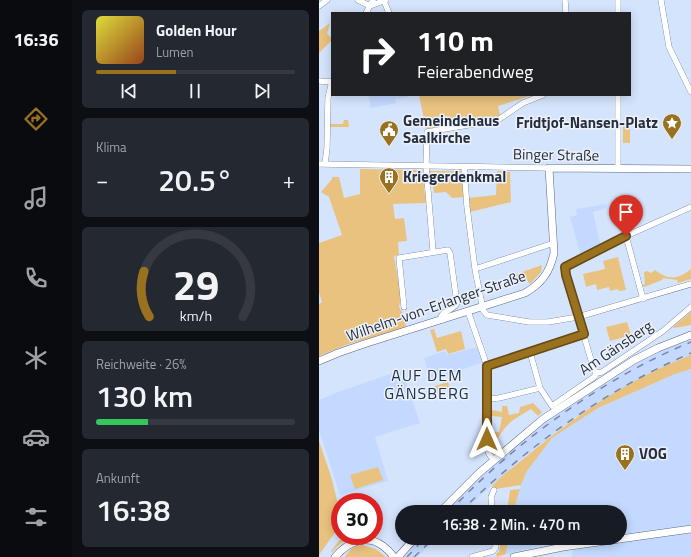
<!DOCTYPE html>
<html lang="de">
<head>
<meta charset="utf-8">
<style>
  :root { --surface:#171b24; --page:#242831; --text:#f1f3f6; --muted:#9ea1a6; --line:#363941; --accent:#9a711e }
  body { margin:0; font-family:"Titillium Web",sans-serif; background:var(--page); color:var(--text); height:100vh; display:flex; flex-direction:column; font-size:15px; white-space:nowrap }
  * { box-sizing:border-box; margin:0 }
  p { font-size:13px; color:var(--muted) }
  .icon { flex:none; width:22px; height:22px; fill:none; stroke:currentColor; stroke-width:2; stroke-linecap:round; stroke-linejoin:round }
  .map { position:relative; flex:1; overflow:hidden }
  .side { display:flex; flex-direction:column; gap:10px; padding:10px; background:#0d0f14; width:247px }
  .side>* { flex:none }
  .banner { position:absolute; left:12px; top:12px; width:300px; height:84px; border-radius:0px; box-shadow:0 2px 10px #0003; background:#202124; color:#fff; overflow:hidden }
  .speed { position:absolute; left:12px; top:493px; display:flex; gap:8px; font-size:20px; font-weight:700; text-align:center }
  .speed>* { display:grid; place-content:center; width:52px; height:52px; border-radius:50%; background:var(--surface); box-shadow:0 2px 10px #0003; line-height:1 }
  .speed .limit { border:6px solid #d22; background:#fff; color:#111 }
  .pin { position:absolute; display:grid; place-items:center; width:34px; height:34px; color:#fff; margin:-41px -17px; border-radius:50% 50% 50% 0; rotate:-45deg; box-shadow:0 0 4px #0007 }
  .pin .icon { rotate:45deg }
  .me { position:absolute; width:44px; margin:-22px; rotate:0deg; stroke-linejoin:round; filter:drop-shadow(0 0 3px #0008) }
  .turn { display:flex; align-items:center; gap:14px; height:84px; padding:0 20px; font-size:18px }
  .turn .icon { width:52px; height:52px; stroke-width:2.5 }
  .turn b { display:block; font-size:28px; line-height:34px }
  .big { font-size:30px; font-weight:600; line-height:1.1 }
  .side .card { flex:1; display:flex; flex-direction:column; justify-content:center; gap:6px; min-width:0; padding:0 14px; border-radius:6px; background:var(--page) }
  .side .dial { align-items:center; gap:0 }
  .dial svg { height:104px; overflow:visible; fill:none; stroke:var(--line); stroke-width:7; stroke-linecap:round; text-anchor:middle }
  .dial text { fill:var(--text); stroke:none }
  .song { display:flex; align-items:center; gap:12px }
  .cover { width:48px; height:48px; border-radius:6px; background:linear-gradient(135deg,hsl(60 70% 55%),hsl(20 70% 35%)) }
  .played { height:4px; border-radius:2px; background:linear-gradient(90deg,var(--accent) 40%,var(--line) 40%) }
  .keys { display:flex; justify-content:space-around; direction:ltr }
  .heat { display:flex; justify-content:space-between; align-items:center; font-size:22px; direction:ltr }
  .charge { height:6px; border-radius:3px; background:linear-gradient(90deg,#34c759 26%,var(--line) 0) }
  .trip { position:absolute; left:76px; top:505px; width:232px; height:40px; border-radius:20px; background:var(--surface); box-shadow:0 2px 10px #0003; font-weight:600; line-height:40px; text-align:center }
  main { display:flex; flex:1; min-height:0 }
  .dock { display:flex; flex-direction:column; width:72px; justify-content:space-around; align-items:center; background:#090b0e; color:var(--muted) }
  .dock .icon { width:28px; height:28px }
  .dock .selected { color:var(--accent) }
  .dock b { font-size:18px; color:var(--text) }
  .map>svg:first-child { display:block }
  .built { fill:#c3d9ff }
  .green { fill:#e9c27f }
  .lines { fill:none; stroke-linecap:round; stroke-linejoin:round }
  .minor-casing { stroke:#516689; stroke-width:6 }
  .major-casing { stroke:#516689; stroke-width:8 }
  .minor { stroke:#fff; stroke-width:5.5 }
  .major { stroke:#fff; stroke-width:7 }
  .rail { stroke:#7a869b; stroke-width:1.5; stroke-dasharray:7 7; stroke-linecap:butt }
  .route-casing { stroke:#644914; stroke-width:10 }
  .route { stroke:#9a711e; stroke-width:7 }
  .labels { text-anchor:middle; stroke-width:3; stroke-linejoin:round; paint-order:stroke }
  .poi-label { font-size:15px; font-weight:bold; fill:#252e3e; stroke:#ecf1f9; text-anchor:start }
  .street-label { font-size:15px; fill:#252e3e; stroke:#ecf1f9 }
  .neighbourhood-label { font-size:16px; letter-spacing:1px; fill:#1b2e4d; stroke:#ecf1f9 }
</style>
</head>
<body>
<main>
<nav class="dock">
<b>16:36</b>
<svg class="icon selected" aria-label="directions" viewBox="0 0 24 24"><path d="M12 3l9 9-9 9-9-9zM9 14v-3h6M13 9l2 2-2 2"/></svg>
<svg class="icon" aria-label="music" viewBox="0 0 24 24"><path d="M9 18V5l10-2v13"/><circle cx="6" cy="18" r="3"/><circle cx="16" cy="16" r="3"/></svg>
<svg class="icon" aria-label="phone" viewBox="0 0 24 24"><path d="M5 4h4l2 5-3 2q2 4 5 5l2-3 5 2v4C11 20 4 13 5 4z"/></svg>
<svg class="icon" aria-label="climate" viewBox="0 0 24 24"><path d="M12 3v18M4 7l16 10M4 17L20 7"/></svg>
<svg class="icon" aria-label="car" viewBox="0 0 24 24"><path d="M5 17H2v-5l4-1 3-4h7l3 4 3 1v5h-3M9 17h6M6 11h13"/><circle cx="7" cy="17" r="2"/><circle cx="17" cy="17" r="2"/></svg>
<svg class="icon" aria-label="filters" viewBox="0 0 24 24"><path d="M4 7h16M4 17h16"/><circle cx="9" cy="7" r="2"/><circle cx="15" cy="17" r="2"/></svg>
</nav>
<section class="side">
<div class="card">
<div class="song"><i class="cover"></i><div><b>Golden Hour</b><p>Lumen</p></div></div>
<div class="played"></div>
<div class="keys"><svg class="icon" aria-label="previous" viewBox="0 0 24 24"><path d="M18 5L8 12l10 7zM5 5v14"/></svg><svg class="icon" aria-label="pause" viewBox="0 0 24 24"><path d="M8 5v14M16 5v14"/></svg><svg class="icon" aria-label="next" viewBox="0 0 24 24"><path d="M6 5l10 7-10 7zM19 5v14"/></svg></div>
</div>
<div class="card"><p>Klima</p>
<div class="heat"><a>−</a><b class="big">20.5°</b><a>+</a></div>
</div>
<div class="card dial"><svg viewBox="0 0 100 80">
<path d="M14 69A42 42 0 1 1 86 69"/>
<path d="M14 69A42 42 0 0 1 10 34" stroke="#9a711e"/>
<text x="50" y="56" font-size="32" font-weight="700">29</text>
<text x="50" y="72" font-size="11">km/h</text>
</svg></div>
<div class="card"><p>Reichweite · 26%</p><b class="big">130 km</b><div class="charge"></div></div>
<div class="card"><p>Ankunft</p><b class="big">16:38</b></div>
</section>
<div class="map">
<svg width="372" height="557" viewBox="0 0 372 557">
  <rect width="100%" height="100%" fill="#d5e4fd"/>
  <path class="built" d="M 49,95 L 89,95 L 89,97 L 76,99 L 77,103 L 52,108 Z
    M 287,204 L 288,208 L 274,212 L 282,247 L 262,256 L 251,217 L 258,215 L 257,209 Z
    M 372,338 L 372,355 L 335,371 L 301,390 L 254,419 L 206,456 L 176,482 L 144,512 L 126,512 L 165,473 L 222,424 L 318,362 L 334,354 Z
    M 158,347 L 164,362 L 112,381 L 105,358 L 126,351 L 128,355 Z
    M 372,369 L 372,525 L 301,534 L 301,512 L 194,512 L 202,485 L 208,471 L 233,438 L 279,408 L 356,374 Z
    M 83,370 L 101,423 L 56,437 L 69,481 L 21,495 L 0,430 L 0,400 L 19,392 Z
    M 372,533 L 372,557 L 252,557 L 254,551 L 259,549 Z
    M 101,538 L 118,538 L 98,557 L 82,557 Z
    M 189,538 L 265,538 L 237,542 L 187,554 Z"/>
  <path class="green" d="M 11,23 L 8,34 L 13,38 L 13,40 L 0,53 L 0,31 Z
    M 100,95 L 209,95 L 210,96 L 179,106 L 181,116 L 107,129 Z
    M 25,120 L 29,120 L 30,127 L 11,127 L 11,124 L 24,124 Z
    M 304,125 L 311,125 L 311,143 L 304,143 Z
    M 41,169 L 101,170 L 103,171 L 107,203 L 74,204 L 76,219 L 85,218 L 88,241 L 79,242 L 80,255 L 75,256 L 82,297 L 80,307 L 85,316 L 87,327 L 27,345 L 0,356 L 0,304 L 3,302 L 0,293 L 0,243 L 23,235 L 10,197 L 2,192 L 13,179 L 13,177 L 20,177 L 25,198 L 41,194 Z
    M 111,171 L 142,171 L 143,173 L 146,197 L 133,198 L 127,192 L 115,193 L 113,173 L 110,173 Z
    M 178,171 L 191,172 L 192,202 L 151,212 L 149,198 L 177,195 Z
    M 299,257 L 307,290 L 300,291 L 299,289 L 291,291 L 290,287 L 278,290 L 277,284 L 267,287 L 264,274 L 286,269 L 284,261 Z
    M 223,265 L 222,272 L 211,284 L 204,275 L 193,283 L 192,276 Z
    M 372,269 L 372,279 L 359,283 L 358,280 L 344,278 L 343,280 L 325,287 L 323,285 L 326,284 L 325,272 L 328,271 L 332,273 L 336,270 C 349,280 359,280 372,269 Z
    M 372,312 L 372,325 L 355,328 L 354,327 Z
    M 308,322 L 312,335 L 291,341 L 287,327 Z
    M 115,329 L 118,338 L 142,331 L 146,349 L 129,354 L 127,349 L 118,352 L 111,330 Z
    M 372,355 L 372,369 L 356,374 L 279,408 L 233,438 L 208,471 L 202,485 L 176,489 L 173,486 C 183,475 196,466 208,456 C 257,415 312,378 372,355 Z
    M 129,382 L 131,389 L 118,393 L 116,386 Z
    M 214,403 L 223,412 L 219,416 L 212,409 C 204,414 192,420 186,428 C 182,433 180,437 176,441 L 181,447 L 178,450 L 172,448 L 173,432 L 180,432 L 183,417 L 173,416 L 173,410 L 183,412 L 183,406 L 188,406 L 190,415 L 200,413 L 201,407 Z
    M 0,441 L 12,476 L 20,508 L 13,521 L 17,531 L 0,555 Z
    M 59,467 L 64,480 L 36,489 L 31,475 Z
    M 201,489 L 194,512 L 188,512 L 191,490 Z
    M 24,536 L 36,536 L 22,543 L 13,552 L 12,551 Z
    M 183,538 L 189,538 L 187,554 L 178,557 L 177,554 L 180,552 Z
    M 43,545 L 57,549 L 67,557 L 26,557 C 30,550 35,546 43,545 Z"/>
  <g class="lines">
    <defs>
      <path id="minor" d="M 39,0 L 51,6 L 67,0
        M 246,0 L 247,13
        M 299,0 L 299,13
        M 342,0 L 350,47 L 372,92
        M 65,1 L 70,13
        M 0,6 L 8,0
        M 47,13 L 54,0
        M 0,81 L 13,82
        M 0,164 L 230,168
        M 6,164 L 8,148 L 9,98 L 13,81
        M 145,167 L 148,207 L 156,269 L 164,310 L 168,315 L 210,322 L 229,322 L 259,317 L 372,284
        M 299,169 L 299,95
        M 307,236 L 324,299
        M 114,251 L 107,166 L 108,132 L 179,120 L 204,103 L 224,95
        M 156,269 L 235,243
        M 85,307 L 80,258 L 129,250 L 131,253 L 138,303 C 135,310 125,310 122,317 L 123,320
        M 149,311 L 168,366 L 168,448 L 170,454 L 175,460
        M 211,352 L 221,388 L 233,406 L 275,377 L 278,373 L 283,372 L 344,331 L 372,307
        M 168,366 L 265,335
        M 278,373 L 275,370 L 247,275 L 246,267 L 307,236 L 372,207
        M 168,399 L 180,398 L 221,388
        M 173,512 L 172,497 L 175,490
        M 153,557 L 174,551 L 177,547 L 176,538"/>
      <path id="major" d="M 0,361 L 19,353 L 45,344 L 206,293 C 223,283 231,272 235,253 L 230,168 L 372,169
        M 121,512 L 160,473 L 224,419 L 315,360 L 339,348 L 372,335
        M 16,557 C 28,543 47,533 64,546 C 68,549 72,553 75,557
        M 79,557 L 96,538
        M 195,557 L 244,547 L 372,529"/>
    </defs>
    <use href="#minor" class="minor-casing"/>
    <use href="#major" class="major-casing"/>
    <use href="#minor" class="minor"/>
    <use href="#major" class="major"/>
    <path class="rail" d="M 130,512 C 195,443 284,378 372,342
      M 141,512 C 209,446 286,390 372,353
      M 88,557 L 106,538
      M 95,557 L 115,538"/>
  </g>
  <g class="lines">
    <defs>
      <path id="route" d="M 168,439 L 168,366 L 265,334 L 247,275 L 246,267 L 307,236"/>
    </defs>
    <use href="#route" class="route-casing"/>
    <use href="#route" class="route"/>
  </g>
  <defs>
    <symbol id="sight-pin" viewBox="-11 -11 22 30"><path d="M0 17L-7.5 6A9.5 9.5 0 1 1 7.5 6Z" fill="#9a711e" stroke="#ecf1f9"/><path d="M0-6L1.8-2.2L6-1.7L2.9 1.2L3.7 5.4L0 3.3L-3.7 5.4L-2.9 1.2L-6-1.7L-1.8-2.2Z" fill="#fff"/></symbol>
    <symbol id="civic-pin" viewBox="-11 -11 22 30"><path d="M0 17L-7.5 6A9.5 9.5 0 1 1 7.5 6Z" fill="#9a711e" stroke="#ecf1f9"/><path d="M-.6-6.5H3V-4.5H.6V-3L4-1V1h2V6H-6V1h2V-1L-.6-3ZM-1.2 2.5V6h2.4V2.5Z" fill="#fff"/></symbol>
    <symbol id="building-pin" viewBox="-11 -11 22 30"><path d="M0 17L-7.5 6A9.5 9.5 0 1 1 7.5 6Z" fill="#9a711e" stroke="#ecf1f9"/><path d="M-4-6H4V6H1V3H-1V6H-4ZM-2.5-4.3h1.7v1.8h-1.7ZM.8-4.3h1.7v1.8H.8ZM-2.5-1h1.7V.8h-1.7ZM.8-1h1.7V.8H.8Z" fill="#fff"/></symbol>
  </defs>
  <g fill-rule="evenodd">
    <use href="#sight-pin" x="342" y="112" width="22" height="30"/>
    <use href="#civic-pin" x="59" y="119" width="22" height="30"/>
    <use href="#building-pin" x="59" y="166" width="22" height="30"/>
    <use href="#building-pin" x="295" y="443" width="22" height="30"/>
  </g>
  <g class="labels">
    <g class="poi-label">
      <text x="84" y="126">Gemeindehaus<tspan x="84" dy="17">Saalkirche</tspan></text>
      <text x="339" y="128" text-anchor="end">Fridtjof-Nansen-Platz</text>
      <text x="84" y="182">Kriegerdenkmal</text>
      <text x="320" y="459">VOG</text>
    </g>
    <g class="street-label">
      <text transform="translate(237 155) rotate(1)" y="5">Binger Straße</text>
      <text transform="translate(117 306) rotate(-19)" y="5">Wilhelm-von-Erlanger-Straße</text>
      <text transform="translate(297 348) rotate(-34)" y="5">Am Gänsberg</text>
    </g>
    <g class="neighbourhood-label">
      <text x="108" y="381">AUF DEM<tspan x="108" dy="18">GÄNSBERG</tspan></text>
    </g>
  </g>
</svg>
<div class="speed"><div class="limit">30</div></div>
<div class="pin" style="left:307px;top:236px;background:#d93025"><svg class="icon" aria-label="arrive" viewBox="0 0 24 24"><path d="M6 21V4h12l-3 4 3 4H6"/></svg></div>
<svg class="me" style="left:168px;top:439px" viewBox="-20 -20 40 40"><path d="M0-17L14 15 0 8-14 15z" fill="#9a711e" stroke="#fff" stroke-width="4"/></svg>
<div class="trip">16:38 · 2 Min. · 470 m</div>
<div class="banner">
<div class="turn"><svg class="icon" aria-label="right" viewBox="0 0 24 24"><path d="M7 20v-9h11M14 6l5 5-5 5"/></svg><div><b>110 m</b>Feierabendweg</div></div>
</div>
</div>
</main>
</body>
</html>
